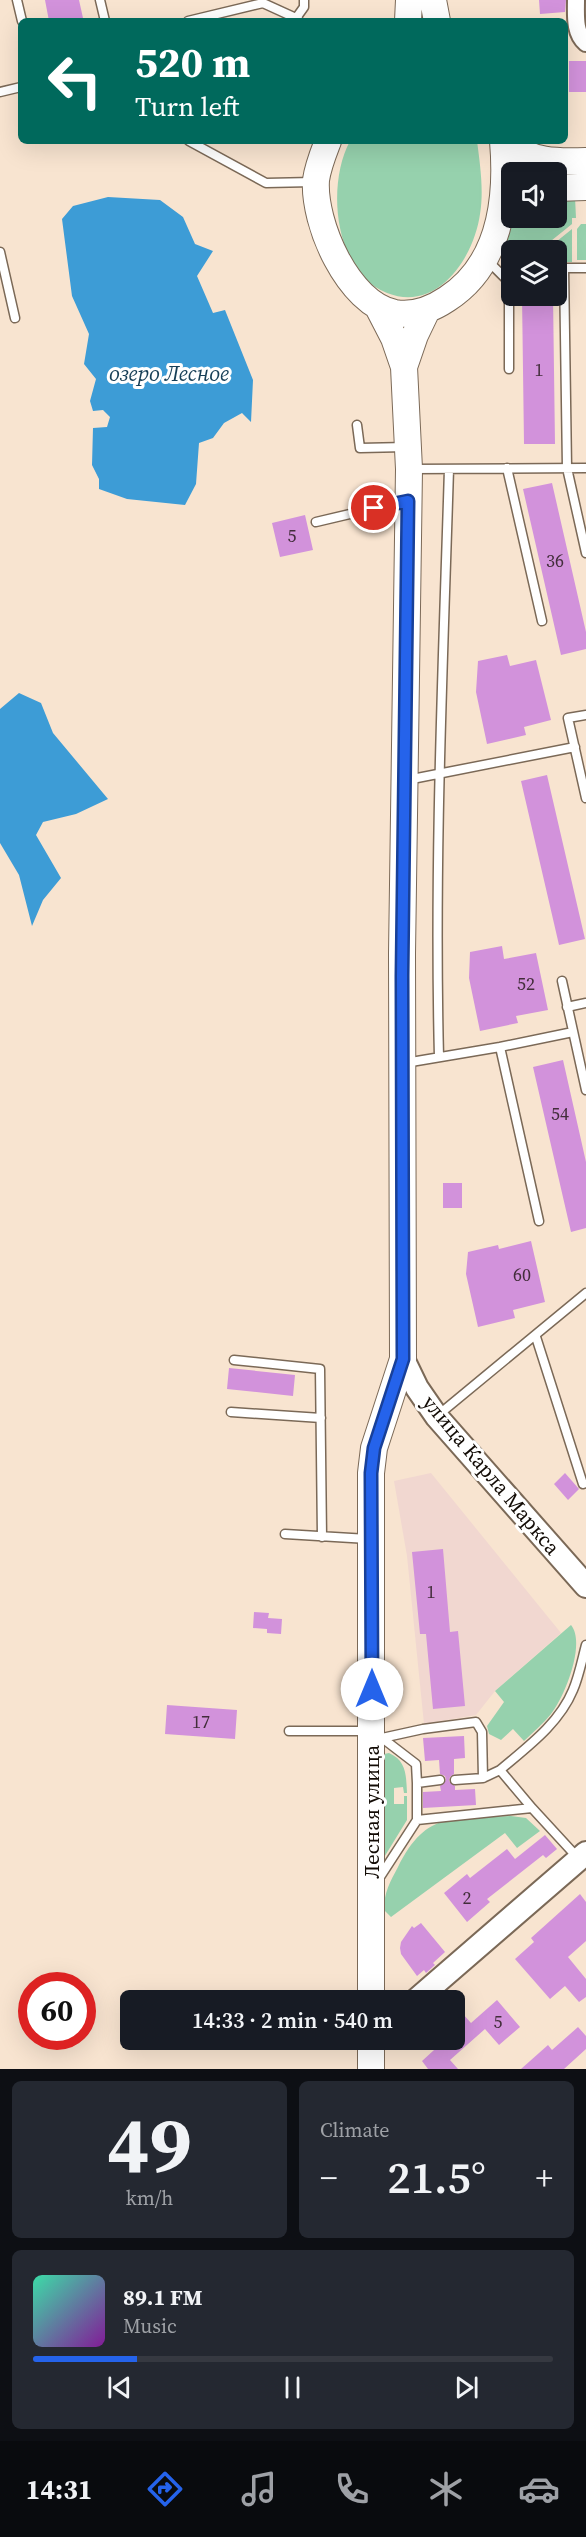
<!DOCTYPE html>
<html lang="en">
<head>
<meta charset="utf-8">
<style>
  :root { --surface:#171b24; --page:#242831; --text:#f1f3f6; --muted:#9ea1a6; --line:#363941; --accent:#2563eb }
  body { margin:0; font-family:"Source Serif 4",serif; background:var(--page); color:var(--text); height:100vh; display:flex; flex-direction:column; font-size:22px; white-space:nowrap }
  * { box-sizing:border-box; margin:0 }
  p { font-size:20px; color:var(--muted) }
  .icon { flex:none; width:33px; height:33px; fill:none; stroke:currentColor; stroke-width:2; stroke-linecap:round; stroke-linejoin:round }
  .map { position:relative; height:2069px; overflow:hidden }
  .sheet { display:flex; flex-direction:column; gap:12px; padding:12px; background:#0d0f14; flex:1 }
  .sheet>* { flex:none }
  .banner { position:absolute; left:18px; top:18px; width:550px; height:126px; border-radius:9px; box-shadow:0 6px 24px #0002; background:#00695c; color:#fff; overflow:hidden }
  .buttons { position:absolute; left:501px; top:162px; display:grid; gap:12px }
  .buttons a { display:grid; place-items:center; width:66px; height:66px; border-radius:9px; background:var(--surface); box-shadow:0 6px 24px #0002; font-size:30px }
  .speed { position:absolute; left:18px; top:1972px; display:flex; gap:12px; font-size:30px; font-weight:700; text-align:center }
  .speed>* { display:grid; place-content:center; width:78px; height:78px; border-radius:50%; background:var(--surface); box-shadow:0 6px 24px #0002; line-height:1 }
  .speed .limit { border:9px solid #d22; background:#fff; color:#111 }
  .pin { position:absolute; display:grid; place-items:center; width:51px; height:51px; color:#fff; margin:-26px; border:3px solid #fff; border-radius:50%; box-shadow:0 2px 6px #0007 }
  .me { position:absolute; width:66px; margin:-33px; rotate:0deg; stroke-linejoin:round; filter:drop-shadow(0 0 4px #0008) }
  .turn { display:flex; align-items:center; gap:21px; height:126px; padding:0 18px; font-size:27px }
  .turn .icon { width:78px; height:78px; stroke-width:2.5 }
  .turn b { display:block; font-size:42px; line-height:51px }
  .big { font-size:45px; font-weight:600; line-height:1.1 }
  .sheet .tile { flex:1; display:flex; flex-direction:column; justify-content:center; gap:9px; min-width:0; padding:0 21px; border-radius:9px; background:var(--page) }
  .sheet .dial { align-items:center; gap:0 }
  .dial b { font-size:78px; line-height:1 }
  .song { display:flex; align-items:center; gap:18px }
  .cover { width:72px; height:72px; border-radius:9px; background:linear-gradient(135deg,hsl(160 70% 55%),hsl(290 70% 35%)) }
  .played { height:6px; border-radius:3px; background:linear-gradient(90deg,var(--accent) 20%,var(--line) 20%) }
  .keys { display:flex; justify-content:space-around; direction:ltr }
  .heat { display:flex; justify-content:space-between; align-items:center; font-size:33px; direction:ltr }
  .sheet .tiles { flex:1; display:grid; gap:12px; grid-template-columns:1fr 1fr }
  .tile:last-child { grid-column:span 2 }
  .trip { position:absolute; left:120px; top:1990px; width:345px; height:60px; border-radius:9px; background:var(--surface); box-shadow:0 6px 24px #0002; font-weight:600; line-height:60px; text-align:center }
  .menu { display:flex; height:96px; justify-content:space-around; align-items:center; background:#090b0e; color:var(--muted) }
  .menu .icon { width:42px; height:42px }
  .menu .on { color:var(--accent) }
  .menu b { font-size:27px; color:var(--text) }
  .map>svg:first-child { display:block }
  .commercial { fill:#f1d7d0 }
  .green { fill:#96d1ad }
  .water { fill:#3d9cd6 }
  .building { fill:#d292db }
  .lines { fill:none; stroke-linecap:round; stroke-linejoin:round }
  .lane-casing { stroke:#7b6957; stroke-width:11 }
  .street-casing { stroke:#7b6957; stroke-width:20 }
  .secondary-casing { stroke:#7b6957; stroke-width:26 }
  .primary-casing { stroke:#7b6957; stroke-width:28 }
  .lane { stroke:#fff; stroke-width:8 }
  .street { stroke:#fff; stroke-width:16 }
  .secondary { stroke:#fff; stroke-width:22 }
  .primary { stroke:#fff; stroke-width:26 }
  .route-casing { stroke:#184099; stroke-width:15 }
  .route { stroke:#2563eb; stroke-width:10 }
  .labels { text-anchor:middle; stroke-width:6; stroke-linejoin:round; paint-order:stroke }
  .number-label { font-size:18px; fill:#422d3a }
  .street-label { font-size:21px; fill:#120b05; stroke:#fff }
  .water-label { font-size:22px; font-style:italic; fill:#173f57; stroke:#fff }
</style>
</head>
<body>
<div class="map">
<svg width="586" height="2069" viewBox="0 0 586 2069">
  <rect width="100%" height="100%" fill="#f8e4d0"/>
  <path class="commercial" d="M 431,1473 L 561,1633 L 495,1691 L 476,1715 L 424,1724 L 407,1556 L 394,1481 Z"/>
  <path class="green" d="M 350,141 L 477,141 C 480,164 484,190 480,214 C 474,257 438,313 387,293 C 334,273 326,185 350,141 Z
    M 557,197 L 575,197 L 576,218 L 572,218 L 572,224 L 541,249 L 500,249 L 503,236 L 515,218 L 556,218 Z
    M 581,224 L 586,224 L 586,260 L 577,260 L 577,229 Z
    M 572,229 L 572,262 L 557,262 L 556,250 L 546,250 Z
    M 571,1625 C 586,1643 565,1696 551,1714 C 543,1724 533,1732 524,1741 L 513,1729 L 501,1740 L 489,1734 L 487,1726 L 504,1702 L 495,1691 Z
    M 389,1753 C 407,1761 406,1776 407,1793 L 404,1793 L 403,1787 L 394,1788 L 394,1804 L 404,1804 L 404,1796 L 407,1796 L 407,1820 L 383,1859 L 384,1754 Z
    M 511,1816 L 526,1818 L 540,1831 L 517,1848 L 505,1833 L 391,1917 L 384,1910 C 384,1892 390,1882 398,1867 C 427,1809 454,1820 511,1816 Z"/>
  <path class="water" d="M 108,197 L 160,200 L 183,217 L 195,244 L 213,251 L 197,276 L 213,313 L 225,310 L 253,380 L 251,422 L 242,413 L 224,423 L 213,438 L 199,443 L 196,484 L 185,505 L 127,499 L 99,489 L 99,479 L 92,465 L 93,428 L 107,427 L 110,417 L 103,410 L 93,411 L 90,401 L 96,379 L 84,364 L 89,334 L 72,296 L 62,219 L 73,206 Z
    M 19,693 L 41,703 L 53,733 L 108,799 L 76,814 L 43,822 L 36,835 L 61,878 L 43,900 L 32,926 L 19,875 L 0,843 L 0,709 Z"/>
  <path class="building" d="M 45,0 L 79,0 L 83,18 L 49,21 Z
    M 539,0 L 566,0 L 565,12 L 540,14 Z
    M 569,61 L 586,61 L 586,92 L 569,92 Z
    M 522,296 L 553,296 L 555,444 L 524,444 Z
    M 552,483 L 586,632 L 586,649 L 561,655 L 523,489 Z
    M 305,515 L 313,550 L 280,557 L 272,523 Z
    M 507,655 L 510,666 L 536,660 L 551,720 L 524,727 L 526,735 L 487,744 L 476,692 L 478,661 Z
    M 547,775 L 585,939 L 559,945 L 521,781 Z
    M 502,946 L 504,959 L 536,953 L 548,1010 L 516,1016 L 518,1023 L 480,1031 L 469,978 L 470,952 Z
    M 563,1060 L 586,1162 L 586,1228 L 571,1232 L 533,1067 Z
    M 443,1183 L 462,1183 L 462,1208 L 443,1208 Z
    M 531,1241 L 545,1302 L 513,1310 L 515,1318 L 478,1327 L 466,1274 L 468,1252 L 498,1245 L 499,1249 Z
    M 229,1368 L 295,1375 L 293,1396 L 227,1389 Z
    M 565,1473 L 579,1489 L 568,1500 L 554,1484 Z
    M 443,1549 L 450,1632 L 458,1631 L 465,1706 L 433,1709 L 426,1634 L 420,1634 L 412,1552 Z
    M 254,1612 L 269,1613 L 268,1618 L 282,1619 L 281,1634 L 267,1633 L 267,1629 L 253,1628 Z
    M 167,1705 L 237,1710 L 235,1739 L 165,1734 Z
    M 464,1736 L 465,1758 L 454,1759 L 454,1774 L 450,1777 L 449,1781 L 455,1786 L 455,1790 L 475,1789 L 476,1805 L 423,1808 L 423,1792 L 441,1791 L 440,1786 L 446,1780 L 445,1776 L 440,1774 L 439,1760 L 425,1761 L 423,1738 Z
    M 545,1835 L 557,1849 L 546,1858 L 543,1855 L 487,1899 L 490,1902 L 467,1922 L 444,1893 L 467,1874 L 470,1878 L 507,1849 L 515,1859 Z
    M 580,1894 L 586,1902 L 586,1941 L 568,1957 L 586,1979 L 586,1997 L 579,2002 L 565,1986 L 550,1999 L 515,1959 L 534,1942 L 531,1938 Z
    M 421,1923 L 445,1952 L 433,1963 L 435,1965 L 426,1973 L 424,1970 L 417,1976 L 401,1954 L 400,1948 L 401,1942 L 412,1926 L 414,1928 Z
    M 497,2000 L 520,2027 L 499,2045 L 485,2029 L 450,2060 L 458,2069 L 428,2069 L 422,2061 L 445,2040 L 454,2040 L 454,2004 L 471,2023 Z
    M 578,2027 L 586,2036 L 586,2049 L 564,2069 L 521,2069 L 548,2045 L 552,2050 Z"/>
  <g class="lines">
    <defs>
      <path id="lane" d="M 17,0 L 22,21
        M 100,0 L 105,21
        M 188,21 L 263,3 L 298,19
        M 294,21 L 304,7 L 304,0
        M 0,92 L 21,87
        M 189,141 L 266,183 L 313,182
        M 0,252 L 15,318
        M 486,259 L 509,282 L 509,369
        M 586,268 L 564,268 L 567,468 L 586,553
        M 357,425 L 360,448 L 406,447
        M 507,468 L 542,621
        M 412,469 L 586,468
        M 316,522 L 405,501
        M 586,715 L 568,718 L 586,798
        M 407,780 L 575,747
        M 562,981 L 586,1090
        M 567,1007 L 586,1003
        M 500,1047 L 539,1221
        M 439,1057 C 434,861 443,665 449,469
        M 405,1063 L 500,1047 L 573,1032
        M 536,1337 L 583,1484
        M 234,1360 L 320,1369 L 322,1537
        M 231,1412 L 321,1418
        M 437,1416 L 586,1293
        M 285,1534 L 368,1539
        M 289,1731 L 373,1731 L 416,1764 L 417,1783 L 440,1780
        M 382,1738 L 423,1729 L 476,1722 L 482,1732 L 483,1778
        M 500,1770 C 527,1747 559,1724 573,1690 C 579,1676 582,1660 586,1645
        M 455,1780 L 483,1778 L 500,1770 L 532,1808
        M 417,1783 L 417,1820 L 532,1808 L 578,1858
        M 378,1880 L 417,1820
        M 320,2044 L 368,2044"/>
      <path id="street" d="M 576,0 C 576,15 574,33 586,43"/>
      <path id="secondary" d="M 403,1359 L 417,1388 L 437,1417 L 586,1586
        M 415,2001 L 586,1853"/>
      <path id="primary" d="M 433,0 L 437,21
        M 408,21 L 409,0
        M 328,141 C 323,154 318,166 316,180 C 313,223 348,304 395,313 C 413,316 432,309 447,299 C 500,265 508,199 503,141
        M 509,141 C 528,163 559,162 586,161
        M 556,188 L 586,187
        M 404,367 L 415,335 L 427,310
        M 371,2001 L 371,1473 L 374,1448 L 403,1359 L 402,954 L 409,469 L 404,367 L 394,338 L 378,307
        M 371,2069 L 371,2040"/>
    </defs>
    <use href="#lane" class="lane-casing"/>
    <use href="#street" class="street-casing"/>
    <use href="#secondary" class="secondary-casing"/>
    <use href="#primary" class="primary-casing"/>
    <use href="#lane" class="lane"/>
    <use href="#street" class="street"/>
    <use href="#secondary" class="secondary"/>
    <use href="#primary" class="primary"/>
  </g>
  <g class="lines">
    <defs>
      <path id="route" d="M 372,1689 L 371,1473 L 374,1448 L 403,1359 L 402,976 L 408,501 L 374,508"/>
    </defs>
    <use href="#route" class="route-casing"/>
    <use href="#route" class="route"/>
  </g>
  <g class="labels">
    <g class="number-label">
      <text x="539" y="376">1</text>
      <text x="292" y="542">5</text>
      <text x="555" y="567">36</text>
      <text x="526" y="990">52</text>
      <text x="560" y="1120">54</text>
      <text x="522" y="1281">60</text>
      <text x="431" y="1598">1</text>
      <text x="201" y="1728">17</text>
      <text x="467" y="1904">2</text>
      <text x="498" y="2028">5</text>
    </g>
    <g class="street-label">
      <text transform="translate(491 1475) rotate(50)" y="7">улица Карла Маркса</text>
      <text transform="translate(372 1812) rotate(-90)" y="7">Лесная улица</text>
    </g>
    <g class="water-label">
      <text x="169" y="381">озеро Лесное</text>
    </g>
  </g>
</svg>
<div class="buttons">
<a><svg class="icon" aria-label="sound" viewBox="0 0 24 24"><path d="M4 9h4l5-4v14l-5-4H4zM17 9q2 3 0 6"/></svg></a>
<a><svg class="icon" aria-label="layers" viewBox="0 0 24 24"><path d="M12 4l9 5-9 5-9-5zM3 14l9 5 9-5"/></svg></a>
</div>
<div class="speed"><div class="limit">60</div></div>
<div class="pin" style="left:374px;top:508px;background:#d93025"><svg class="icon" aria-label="arrive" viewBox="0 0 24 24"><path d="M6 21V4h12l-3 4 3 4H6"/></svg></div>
<svg class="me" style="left:372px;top:1689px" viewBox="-20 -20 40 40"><circle r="19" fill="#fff"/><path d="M0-13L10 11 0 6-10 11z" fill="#2563eb"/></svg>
<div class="trip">14:33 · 2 min · 540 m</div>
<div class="banner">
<div class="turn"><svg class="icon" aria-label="left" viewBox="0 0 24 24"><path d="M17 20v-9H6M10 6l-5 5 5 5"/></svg><div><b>520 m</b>Turn left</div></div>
</div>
</div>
<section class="sheet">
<div class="tiles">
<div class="tile dial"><b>49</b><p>km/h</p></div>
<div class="tile"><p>Climate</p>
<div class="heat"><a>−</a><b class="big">21.5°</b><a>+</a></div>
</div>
<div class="tile">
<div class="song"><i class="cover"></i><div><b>89.1 FM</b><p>Music</p></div></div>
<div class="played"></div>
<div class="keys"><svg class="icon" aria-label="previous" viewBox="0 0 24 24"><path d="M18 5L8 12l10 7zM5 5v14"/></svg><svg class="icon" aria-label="pause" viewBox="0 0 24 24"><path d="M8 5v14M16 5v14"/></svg><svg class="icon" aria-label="next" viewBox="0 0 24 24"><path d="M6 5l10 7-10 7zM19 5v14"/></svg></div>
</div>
</div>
</section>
<nav class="menu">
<b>14:31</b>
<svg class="icon on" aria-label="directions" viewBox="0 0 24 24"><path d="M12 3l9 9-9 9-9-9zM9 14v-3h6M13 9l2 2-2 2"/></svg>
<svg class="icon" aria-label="music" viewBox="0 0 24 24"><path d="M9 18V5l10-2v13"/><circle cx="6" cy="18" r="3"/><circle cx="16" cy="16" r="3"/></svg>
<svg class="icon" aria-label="phone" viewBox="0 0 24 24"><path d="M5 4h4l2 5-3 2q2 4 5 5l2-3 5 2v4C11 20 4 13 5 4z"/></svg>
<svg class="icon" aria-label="climate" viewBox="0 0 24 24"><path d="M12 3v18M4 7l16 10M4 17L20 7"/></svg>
<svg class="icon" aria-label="car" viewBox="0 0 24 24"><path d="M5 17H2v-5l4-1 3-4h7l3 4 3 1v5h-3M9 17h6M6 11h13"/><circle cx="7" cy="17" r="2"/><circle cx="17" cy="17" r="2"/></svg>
</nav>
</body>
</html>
